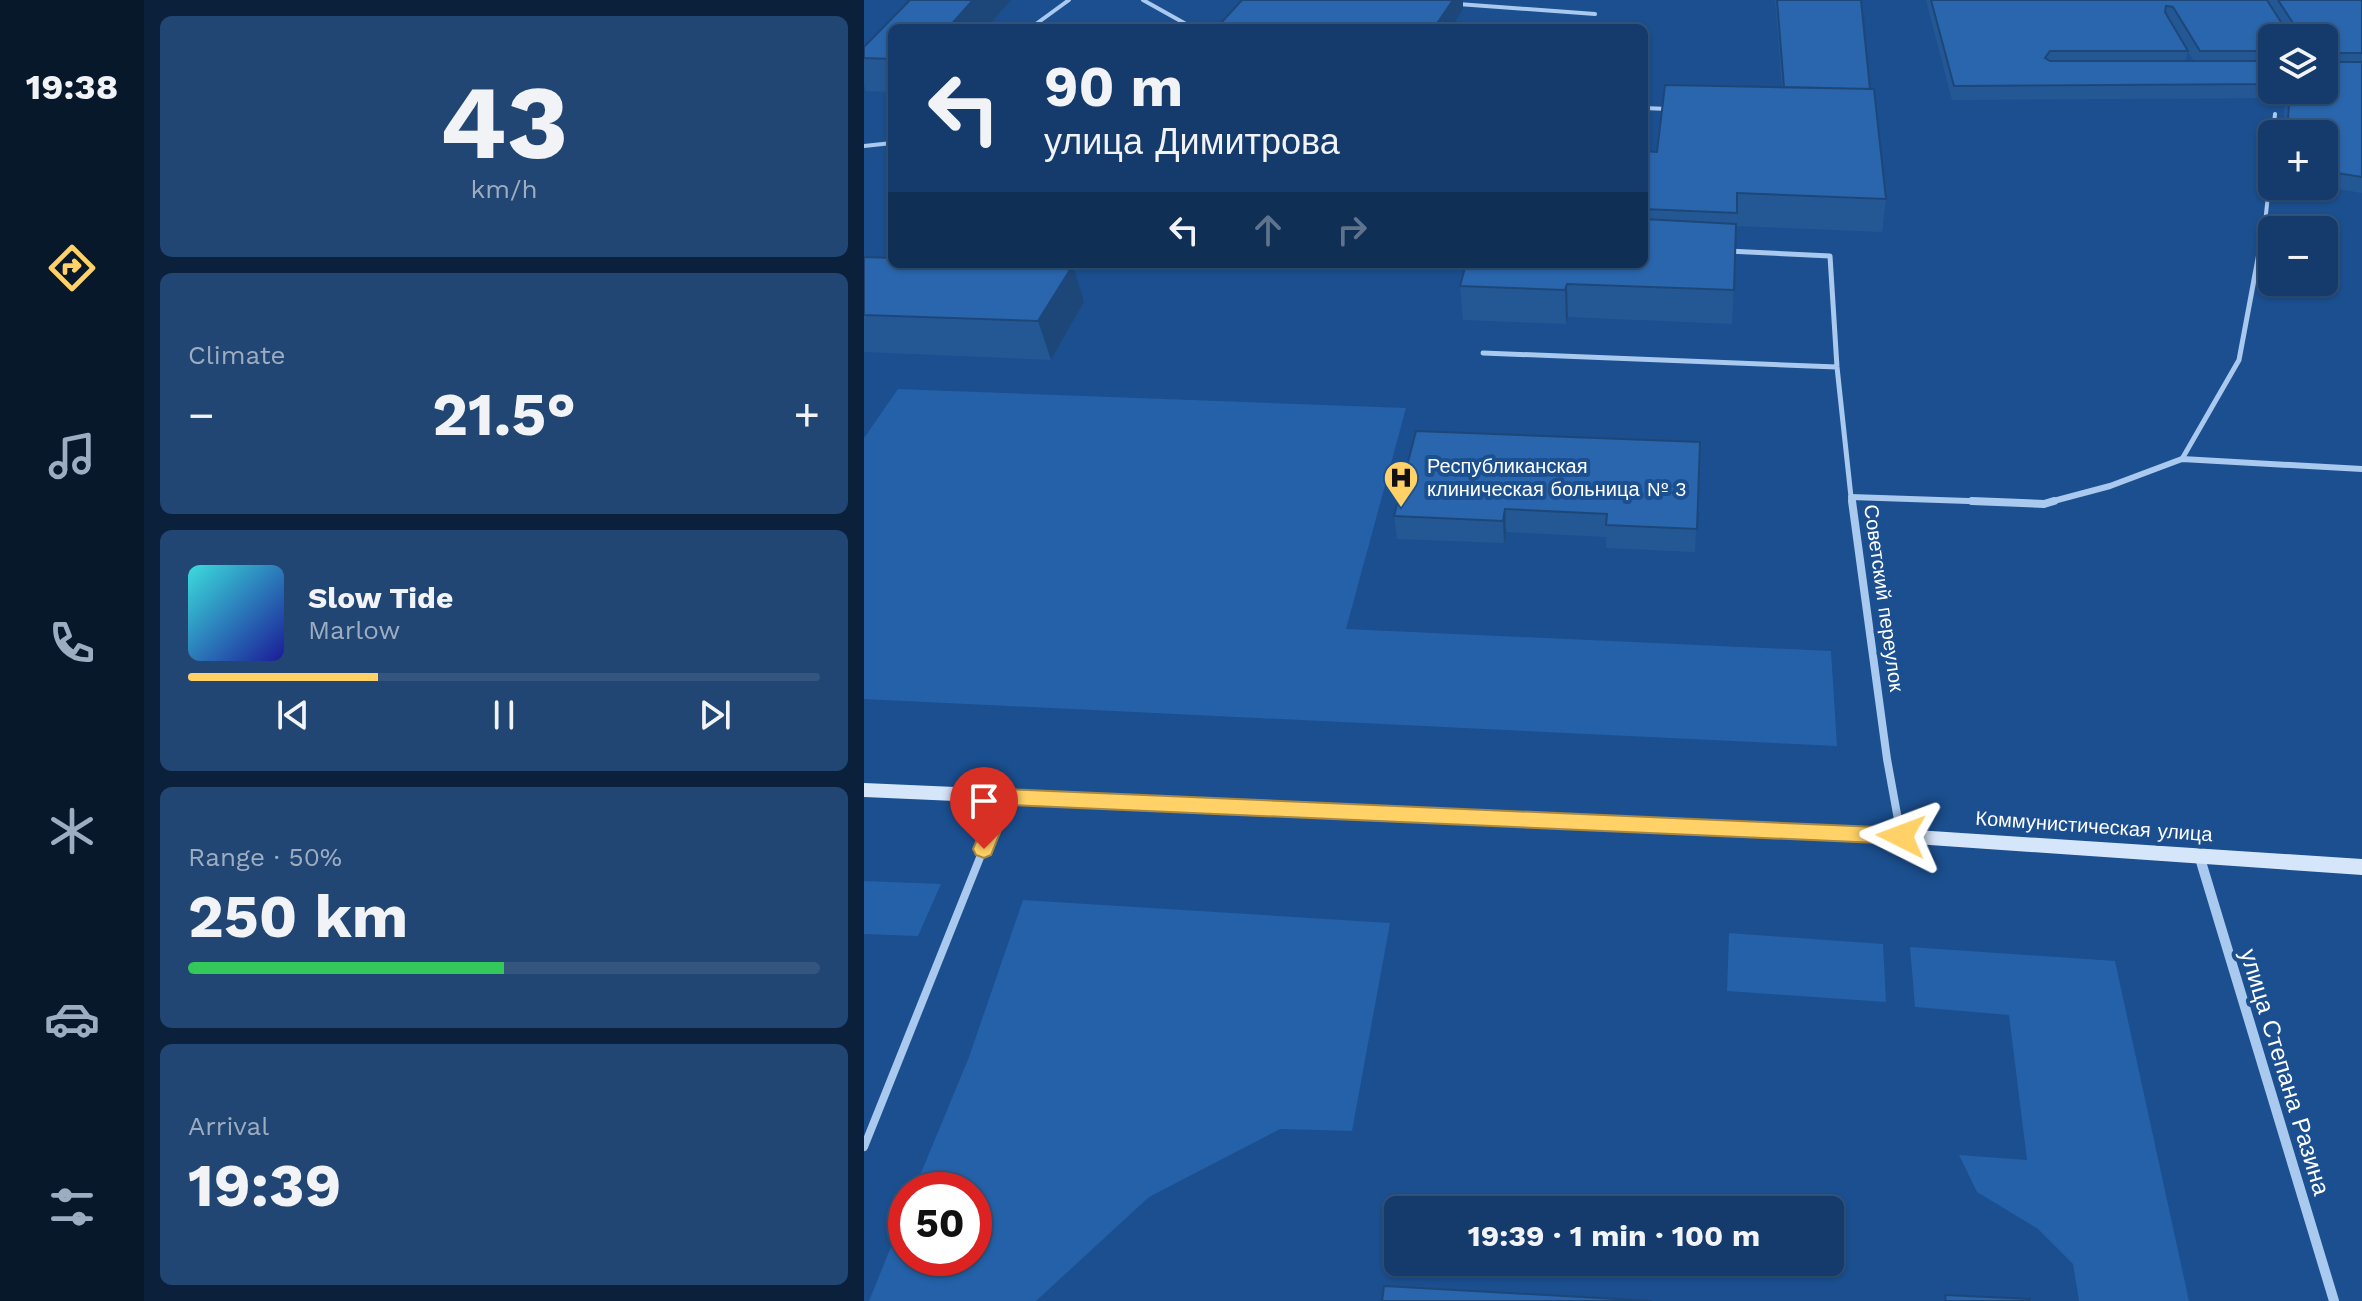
<!DOCTYPE html>
<html lang="en">
<head>
<meta charset="utf-8">
<style>
  :root { --surface:#143b6b; --page:#214673; --text:#f1f3f6; --muted:#9dadc1; --line:#33557e; --accent:#ffd166 }
  body { margin:0; font-family:"Work Sans",sans-serif; background:var(--page); color:var(--text); height:100vh; display:flex; flex-direction:column; font-size:30px; white-space:nowrap }
  * { box-sizing:border-box; margin:0 }
  p { font-size:26px; color:var(--muted) }
  .icon { flex:none; width:44px; height:44px; fill:none; stroke:currentColor; stroke-width:2; stroke-linecap:round; stroke-linejoin:round }
  .map { position:relative; flex:1; overflow:hidden }
  .details { display:flex; flex-direction:column; gap:16px; padding:16px; background:#0b203b; width:720px }
  .details>* { flex:none }
  .banner { position:absolute; left:24px; top:24px; width:760px; height:244px; border-radius:12px; box-shadow:0 2px 6px #0004,0 0 0 2px var(--line); background:#143b6b; color:var(--text); overflow:hidden }
  .buttons { position:absolute; left:1394px; top:24px; display:grid; gap:16px }
  .buttons a { display:grid; place-items:center; width:80px; height:80px; border-radius:12px; background:var(--surface); box-shadow:0 2px 6px #0004,0 0 0 2px var(--line); font-size:40px }
  .speed { position:absolute; left:24px; top:1172px; display:flex; gap:16px; font-size:40px; font-weight:700; text-align:center }
  .speed>* { display:grid; place-content:center; width:104px; height:104px; border-radius:50%; background:var(--surface); box-shadow:0 2px 6px #0004,0 0 0 2px var(--line); line-height:1 }
  .speed .limit { border:12px solid #d22; background:#fff; color:#111 }
  .pin { position:absolute; display:grid; place-items:center; width:68px; height:68px; color:#fff; margin:-82px -34px; border-radius:50% 50% 50% 0; rotate:-45deg; box-shadow:0 0 8px #0007 }
  .pin .icon { rotate:45deg }
  .me { position:absolute; width:88px; margin:-44px; rotate:273deg; stroke-linejoin:round; filter:drop-shadow(0 0 6px #0008) }
  .turn { display:flex; align-items:center; gap:28px; height:168px; padding:0 24px; font-size:36px }
  .turn .icon { width:104px; height:104px; stroke-width:2.5 }
  .turn b { display:block; font-size:56px; line-height:68px }
  .lanes { display:flex; align-items:center; height:76px; padding:0 24px; background:#0003; justify-content:center; gap:40px; direction:ltr }
  .lanes .off { opacity:.35 }
  .big { font-size:60px; font-weight:700; line-height:1.1 }
  .details .card { flex:1; display:flex; flex-direction:column; justify-content:center; gap:12px; min-width:0; padding:0 28px; border-radius:12px; background:var(--page) }
  .details .dial { align-items:center; gap:0 }
  .dial b { font-size:104px; line-height:1 }
  .song { display:flex; align-items:center; gap:24px }
  .cover { width:96px; height:96px; border-radius:12px; background:linear-gradient(135deg,hsl(180 70% 55%),hsl(240 70% 35%)) }
  .played { height:8px; border-radius:4px; background:linear-gradient(90deg,var(--accent) 30%,var(--line) 30%) }
  .keys { display:flex; justify-content:space-around; direction:ltr }
  .heat { display:flex; justify-content:space-between; align-items:center; font-size:44px; direction:ltr }
  .charge { height:12px; border-radius:6px; background:linear-gradient(90deg,#34c759 50%,var(--line) 0) }
  .trip { position:absolute; left:520px; top:1196px; width:460px; height:80px; border-radius:12px; background:var(--surface); box-shadow:0 2px 6px #0004,0 0 0 2px var(--line); font-weight:700; line-height:80px; text-align:center }
  main { display:flex; flex:1; min-height:0 }
  .menu { display:flex; flex-direction:column; width:144px; justify-content:space-around; align-items:center; background:#08182b; color:var(--muted) }
  .menu .icon { width:56px; height:56px }
  .menu .active { color:var(--accent) }
  .menu b { font-size:36px; color:var(--text) }
  .map>svg:first-child { display:block }
  .green { fill:#2461a8 }
  .lines { fill:none; stroke-linecap:round; stroke-linejoin:round }
  .service-far3 { stroke:#a9c9ee; stroke-width:4 }
  .service-far2 { stroke:#a9c9ee; stroke-width:5 }
  .service-far1 { stroke:#a9c9ee; stroke-width:6 }
  .service { stroke:#a9c9ee; stroke-width:8 }
  .minor-far2 { stroke:#a9c9ee; stroke-width:6 }
  .minor-far1 { stroke:#a9c9ee; stroke-width:8 }
  .minor { stroke:#a9c9ee; stroke-width:10 }
  .secondary { fill:#d6e6fa; fill-rule:evenodd }
  .wall { fill:#245895; fill-rule:evenodd }
  .shaded-wall { fill:#1d4779 }
  .building { fill:#2a66ad; stroke:#1d4779; stroke-width:2 }
  .route { fill:#ffd166; stroke:#a68842; stroke-width:2 }
  .labels { text-anchor:middle; stroke-width:8; stroke-linejoin:round; paint-order:stroke }
  .poi-label { font-size:20px; fill:#fff; stroke:#1b4f8f; text-anchor:start }
  .street-label { font-size:20px; fill:#fff; stroke:#1b4f8f }
  .near-street-label { font-size:24px; fill:#fff; stroke:#1b4f8f }
</style>
</head>
<body>
<main>
<nav class="menu">
<b>19:38</b>
<svg class="icon active" aria-label="directions" viewBox="0 0 24 24"><path d="M12 3l9 9-9 9-9-9zM9 14v-3h6M13 9l2 2-2 2"/></svg>
<svg class="icon" aria-label="music" viewBox="0 0 24 24"><path d="M9 18V5l10-2v13"/><circle cx="6" cy="18" r="3"/><circle cx="16" cy="16" r="3"/></svg>
<svg class="icon" aria-label="phone" viewBox="0 0 24 24"><path d="M5 4h4l2 5-3 2q2 4 5 5l2-3 5 2v4C11 20 4 13 5 4z"/></svg>
<svg class="icon" aria-label="climate" viewBox="0 0 24 24"><path d="M12 3v18M4 7l16 10M4 17L20 7"/></svg>
<svg class="icon" aria-label="car" viewBox="0 0 24 24"><path d="M5 17H2v-5l4-1 3-4h7l3 4 3 1v5h-3M9 17h6M6 11h13"/><circle cx="7" cy="17" r="2"/><circle cx="17" cy="17" r="2"/></svg>
<svg class="icon" aria-label="filters" viewBox="0 0 24 24"><path d="M4 7h16M4 17h16"/><circle cx="9" cy="7" r="2"/><circle cx="15" cy="17" r="2"/></svg>
</nav>
<section class="details">
<div class="card dial"><b>43</b><p>km/h</p></div>
<div class="card"><p>Climate</p>
<div class="heat"><a>−</a><b class="big">21.5°</b><a>+</a></div>
</div>
<div class="card">
<div class="song"><i class="cover"></i><div><b>Slow Tide</b><p>Marlow</p></div></div>
<div class="played"></div>
<div class="keys"><svg class="icon" aria-label="previous" viewBox="0 0 24 24"><path d="M18 5L8 12l10 7zM5 5v14"/></svg><svg class="icon" aria-label="pause" viewBox="0 0 24 24"><path d="M8 5v14M16 5v14"/></svg><svg class="icon" aria-label="next" viewBox="0 0 24 24"><path d="M6 5l10 7-10 7zM19 5v14"/></svg></div>
</div>
<div class="card"><p>Range · 50%</p><b class="big">250 km</b><div class="charge"></div></div>
<div class="card"><p>Arrival</p><b class="big">19:39</b></div>
</section>
<div class="map">
<svg width="1498" height="1301" viewBox="0 0 1498 1301">
  <rect width="100%" height="100%" fill="#1b4f8f"/>
  <path class="green" d="M 34,389 L 542,408 L 482,629 L 967,651 L 973,746 L 0,699 L 0,438 Z
    M 0,881 L 77,884 L 54,936 L 0,934 Z
    M 159,900 L 526,923 L 488,1131 L 416,1129 L 285,1197 L 172,1301 L 5,1301 L 42,1210 L 42,1258 L 110,1258 L 110,1190 L 50,1190 L 105,1057 Z
    M 865,933 L 1019,944 L 1022,1002 L 863,991 Z
    M 1046,947 L 1251,961 L 1325,1301 L 1215,1301 L 1209,1264 L 1174,1229 L 1113,1192 L 1095,1155 L 1163,1160 L 1145,1015 L 1051,1007 Z"/>
  <g class="lines">
    <path class="service-far3" d="M 279,0 L 322,24 L 350,28
      M 594,4 L 731,14
      M 172,24 L 205,0
      M 780,108 L 804,109
      M 1409,134 L 1411,114
      M 0,146 L 28,143
      M 1401,223 L 1408,158"/>
    <path class="service-far2" d="M 864,251 L 966,256 L 973,367 L 987,497
      M 619,353 L 973,367
      M 1318,459 L 1375,360 L 1401,221"/>
    <path class="service-far1" d="M 116,857 L 140,798"/>
    <path class="service" d="M 0,1147 L 117,855"/>
    <path class="minor-far2" d="M 988,503 L 987,497 L 1163,503
      M 1182,503 L 1246,486 L 1318,459 L 1498,469"/>
    <path class="minor-far1" d="M 988,501 L 1023,759 L 1037,836
      M 1108,501 L 1180,504 L 1190,501"/>
    <path class="minor" d="M 1335,855 L 1470,1301"/>
    <path class="secondary" d="M 0,783 L 1037,829 L 1498,859 L 1498,875 L 1037,843 L 0,797 Z"/>
  </g>
  <path class="wall" d="M 46,0 L 147,0 L 123,28 L 28,28 L 28,92 L 2,91 L 0,85 L 0,47 Z
    M 911,0 L 997,0 L 1006,89 L 1022,199 L 1018,232 L 872,226 L 868,324 L 704,317 L 702,324 L 599,320 L 596,286 L 780,264 L 780,151 L 793,152 L 918,87 Z
    M 1062,0 L 1498,0 L 1498,193 L 1456,186 L 1460,186 L 1460,134 L 1419,134 L 1421,98 L 1088,100 ZM 1408,38 L 1460,90 L 1408,90 ZM 1324,52 L 1330,61 L 1321,61 Z
    M 599,9 L 587,28 L 356,28 L 356,24 Z
    M 0,257 L 220,302 L 187,360 L 0,352 Z
    M 836,442 L 831,552 L 742,548 L 742,537 L 642,532 L 640,543 L 533,539 L 530,516 Z"/>
  <path class="shaded-wall" d="M 109,0 L 147,0 L 123,28 L 84,28 Z
    M 589,0 L 599,0 L 599,9 L 587,28 L 570,28 Z
    M 209,265 L 220,302 L 187,360 L 174,321 Z
    M 703,284 L 704,317 L 702,324 L 701,290 Z
    M 641,509 L 642,532 L 640,543 L 639,521 Z"/>
  <path class="building" d="M 46,0 L 109,0 L 84,28 L 28,28 L 28,59 L 0,58 L 0,47 Z
    M 378,0 L 589,0 L 570,28 L 400,28 L 356,24 Z
    M 913,0 L 997,0 L 1006,89 L 920,87 Z
    M 1067,0 L 1403,0 L 1420,27 L 1426,29 L 1429,23 L 1414,0 L 1498,0 L 1498,53 L 1464,53 L 1460,58 L 1460,38 L 1408,38 L 1408,51 L 1336,51 L 1309,7 L 1302,6 L 1301,12 L 1324,51 L 1186,51 L 1181,58 L 1186,61 L 1408,61 L 1408,84 L 1090,86 Z
    M 1460,58 L 1465,62 L 1498,62 L 1498,177 L 1460,171 L 1460,134 L 1423,134 L 1426,90 L 1460,90 Z
    M 801,85 L 1010,89 L 1022,199 L 873,193 L 873,213 L 780,209 L 780,151 L 793,152 Z
    M 780,219 L 872,224 L 870,290 L 703,284 L 701,290 L 596,286 L 602,264 L 780,264 Z
    M 0,257 L 28,258 L 28,264 L 209,265 L 174,321 L 0,315 Z
    M 552,431 L 836,442 L 833,529 L 742,525 L 743,514 L 641,509 L 639,521 L 530,516 Z
    M 520,1286 L 788,1301 L 518,1301 Z
    M 1081,1295 L 1166,1299 L 1166,1301 L 1082,1301 Z"/>
  <path class="route" d="M 141,789 L 1037,828 L 1044,830 L 1047,836 L 1044,842 L 1037,844 L 147,805 L 127,855 L 120,858 L 112,855 L 109,849 L 131,796 L 134,791 Z"/>
  <defs>
    <symbol id="hospital-pin" viewBox="-11 -11 22 30"><path d="M0 17L-7.5 6A9.5 9.5 0 1 1 7.5 6Z" fill="#ffd166" stroke="#1b4f8f"/><path d="M-5-5h3v3.5h4V-5h3V5h-3V1.5h-4V5h-3Z" fill="#111"/></symbol>
  </defs>
  <g fill-rule="evenodd">
    <use href="#hospital-pin" x="517" y="458" width="40" height="54"/>
  </g>
  <g class="labels">
    <g class="poi-label">
      <text x="563" y="473">Республиканская<tspan x="563" dy="23">клиническая больница № 3</tspan></text>
    </g>
    <g class="street-label">
      <text transform="translate(1020 598) rotate(82)" y="7">Советский переулок</text>
      <text transform="translate(1230 826) rotate(4)" y="7">Коммунистическая улица</text>
    </g>
    <g class="near-street-label">
      <text transform="translate(1421 1072) rotate(73)" y="8">улица Степана Разина</text>
    </g>
  </g>
</svg>
<div class="buttons">
<a><svg class="icon" aria-label="layers" viewBox="0 0 24 24"><path d="M12 4l9 5-9 5-9-5zM3 14l9 5 9-5"/></svg></a>
<a>+</a>
<a>−</a>
</div>
<div class="speed"><div class="limit">50</div></div>
<div class="pin" style="left:120px;top:849px;background:#d93025"><svg class="icon" aria-label="arrive" viewBox="0 0 24 24"><path d="M6 21V4h12l-3 4 3 4H6"/></svg></div>
<svg class="me" style="left:1037px;top:836px" viewBox="-20 -20 40 40"><path d="M0-17L14 15 0 8-14 15z" fill="#ffd166" stroke="#fff" stroke-width="4"/></svg>
<div class="trip">19:39 · 1 min · 100 m</div>
<div class="banner">
<div class="turn"><svg class="icon" aria-label="left" viewBox="0 0 24 24"><path d="M17 20v-9H6M10 6l-5 5 5 5"/></svg><div><b>90 m</b>улица Димитрова</div></div>
<div class="lanes"><svg class="icon" aria-label="left" viewBox="0 0 24 24"><path d="M17 20v-9H6M10 6l-5 5 5 5"/></svg><svg class="icon off" aria-label="ahead" viewBox="0 0 24 24"><path d="M12 20V5M6 11l6-6 6 6"/></svg><svg class="icon off" aria-label="right" viewBox="0 0 24 24"><path d="M7 20v-9h11M14 6l5 5-5 5"/></svg></div>
</div>
</div>
</main>
</body>
</html>
